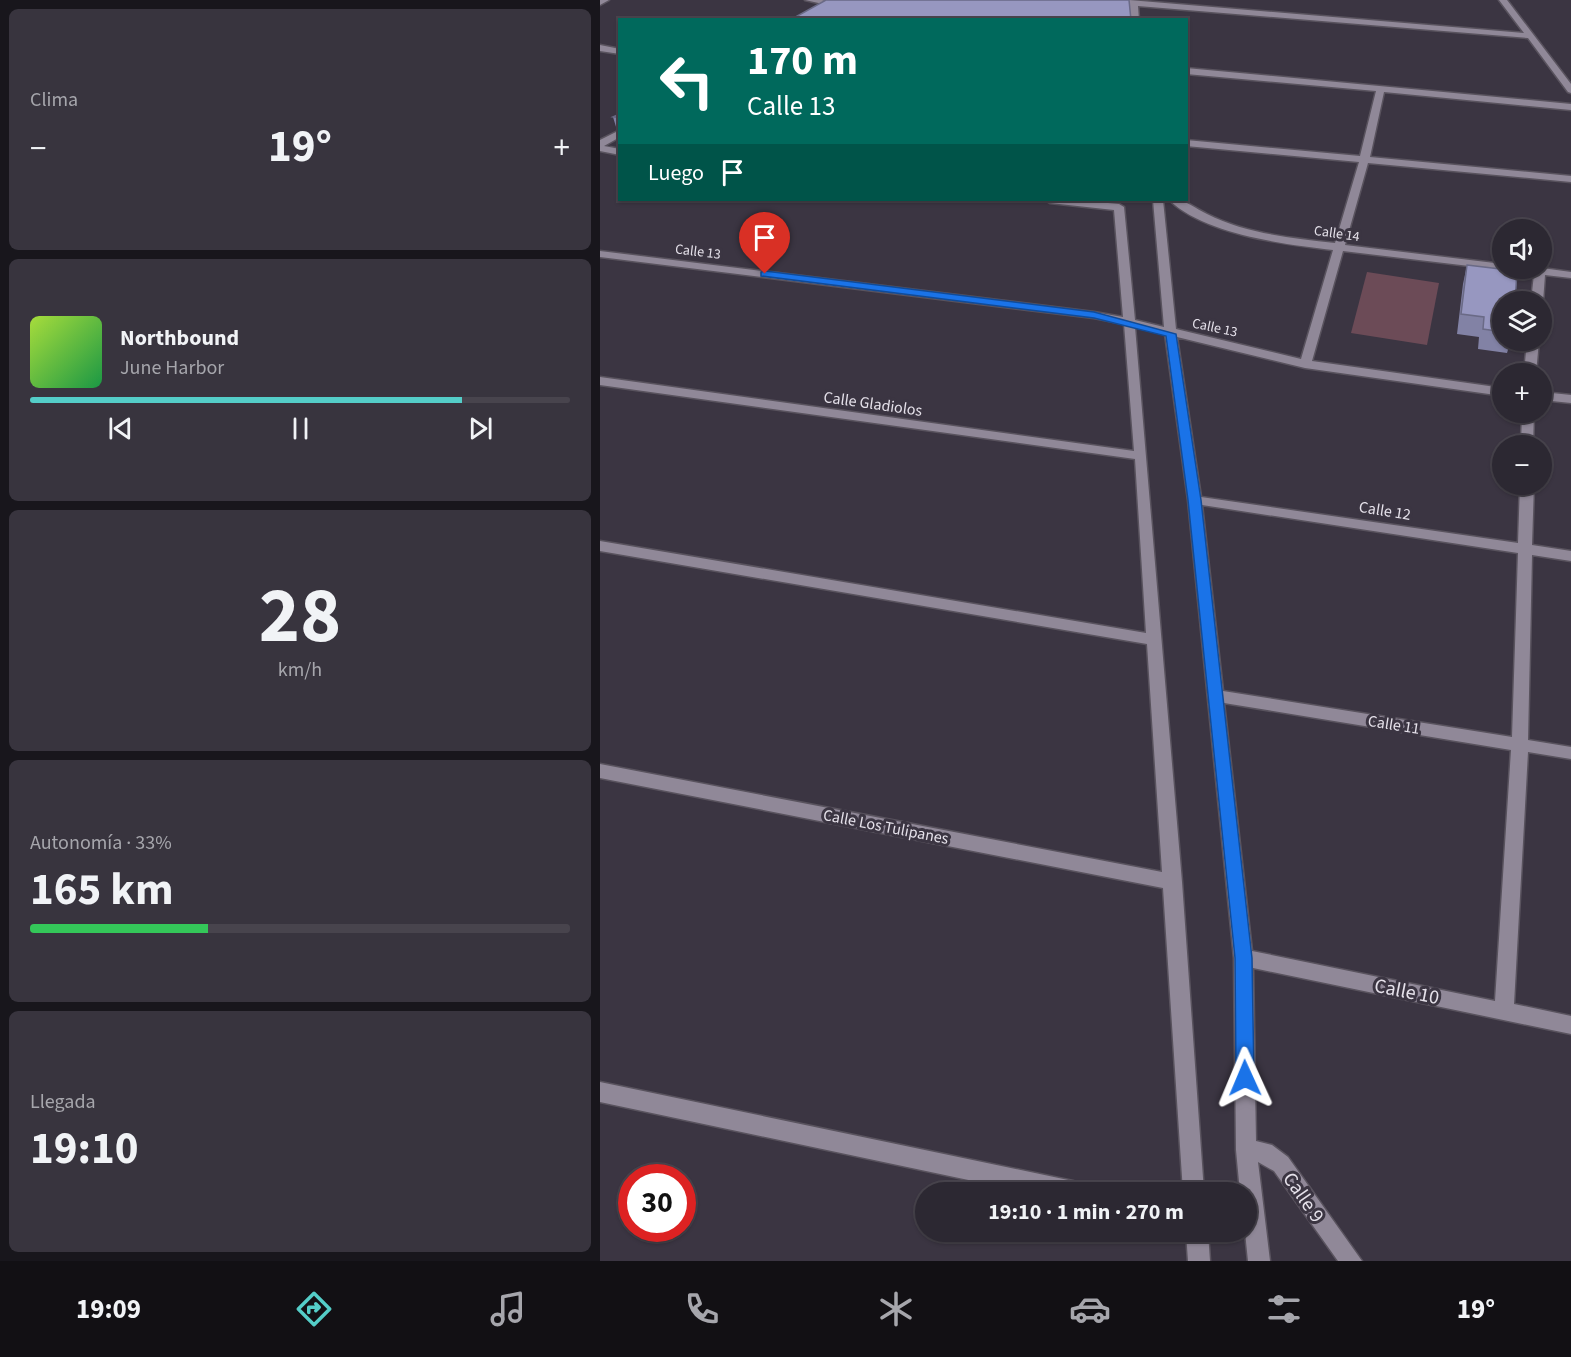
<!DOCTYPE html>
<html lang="es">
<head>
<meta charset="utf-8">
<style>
  :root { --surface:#2c2832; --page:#38343e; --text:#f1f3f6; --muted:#a6a6ac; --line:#48444d; --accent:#54cdc8 }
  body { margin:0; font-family:"Source Sans 3",sans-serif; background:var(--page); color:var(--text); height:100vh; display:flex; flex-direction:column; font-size:22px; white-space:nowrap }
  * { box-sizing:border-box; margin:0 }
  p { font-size:20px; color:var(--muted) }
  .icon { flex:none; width:33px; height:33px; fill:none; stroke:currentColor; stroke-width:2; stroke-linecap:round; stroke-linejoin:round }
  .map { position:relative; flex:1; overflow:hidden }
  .drawer { display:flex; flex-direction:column; gap:9px; padding:9px; background:#18161c; width:600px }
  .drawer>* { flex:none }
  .hud { position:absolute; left:18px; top:18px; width:570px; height:183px; border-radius:0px; box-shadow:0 2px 4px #0004,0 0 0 2px var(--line); background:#00695c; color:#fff; overflow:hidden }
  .tools { position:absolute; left:892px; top:219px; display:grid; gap:12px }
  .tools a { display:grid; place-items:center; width:60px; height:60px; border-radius:50%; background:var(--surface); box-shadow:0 2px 4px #0004,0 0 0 2px var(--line); font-size:30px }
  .speed { position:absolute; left:18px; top:1164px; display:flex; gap:12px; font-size:30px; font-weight:700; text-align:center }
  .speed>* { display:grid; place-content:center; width:78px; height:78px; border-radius:50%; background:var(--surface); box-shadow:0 2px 4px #0004,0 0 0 2px var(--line); line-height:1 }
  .speed .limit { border:9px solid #d22; background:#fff; color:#111 }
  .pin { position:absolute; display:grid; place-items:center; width:51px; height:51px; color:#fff; margin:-62px -26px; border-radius:50% 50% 50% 0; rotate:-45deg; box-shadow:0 0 6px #0007 }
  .pin .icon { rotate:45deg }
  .me { position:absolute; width:66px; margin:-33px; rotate:359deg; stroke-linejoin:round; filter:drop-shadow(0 0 4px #0008) }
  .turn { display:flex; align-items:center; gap:21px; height:126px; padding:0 30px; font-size:27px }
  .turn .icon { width:78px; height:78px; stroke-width:2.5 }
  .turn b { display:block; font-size:42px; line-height:51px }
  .then { display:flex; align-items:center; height:57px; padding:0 30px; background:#0003; gap:12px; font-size:22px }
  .big { font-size:45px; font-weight:700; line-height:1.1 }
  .drawer .card { flex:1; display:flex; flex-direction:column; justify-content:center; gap:9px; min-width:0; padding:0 21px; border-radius:9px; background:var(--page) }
  .drawer .dial { align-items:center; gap:0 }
  .dial b { font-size:78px; line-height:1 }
  .song { display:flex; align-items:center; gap:18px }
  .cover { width:72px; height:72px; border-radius:9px; background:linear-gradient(135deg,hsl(80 70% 55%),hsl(140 70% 35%)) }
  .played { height:6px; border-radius:3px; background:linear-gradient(90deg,var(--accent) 80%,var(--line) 80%) }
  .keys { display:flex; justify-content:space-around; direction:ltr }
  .heat { display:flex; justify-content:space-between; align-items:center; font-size:33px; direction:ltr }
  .charge { height:9px; border-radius:4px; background:linear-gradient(90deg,#34c759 33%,var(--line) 0) }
  .trip { position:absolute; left:315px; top:1182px; width:342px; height:60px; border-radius:30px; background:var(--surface); box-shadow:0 2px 4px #0004,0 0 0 2px var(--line); font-weight:700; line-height:60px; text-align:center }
  .menu { display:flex; height:96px; justify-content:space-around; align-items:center; background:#121014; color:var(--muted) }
  .menu .icon { width:42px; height:42px }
  .menu .active { color:var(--accent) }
  .menu b { font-size:27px; color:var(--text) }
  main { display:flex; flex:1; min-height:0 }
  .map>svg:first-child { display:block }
  .green { fill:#6c4b57 }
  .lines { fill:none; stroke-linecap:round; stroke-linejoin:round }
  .minor-casing { stroke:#59535e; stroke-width:3 }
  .minor { fill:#908898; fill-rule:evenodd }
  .wall { fill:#8282a5 }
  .building { fill:#9797c0; stroke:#6a6a86; stroke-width:1.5 }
  .route { fill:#1a73e8; stroke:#114b97; stroke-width:1.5 }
  .labels { text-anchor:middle; stroke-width:6; stroke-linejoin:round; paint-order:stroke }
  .far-street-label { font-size:14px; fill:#e5e1ea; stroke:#3b3542 }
  .street-label { font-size:16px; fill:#e5e1ea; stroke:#3b3542 }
  .near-street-label { font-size:20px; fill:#e5e1ea; stroke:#3b3542 }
</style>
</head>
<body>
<main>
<section class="drawer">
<div class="card"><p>Clima</p>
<div class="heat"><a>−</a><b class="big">19°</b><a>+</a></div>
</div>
<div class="card">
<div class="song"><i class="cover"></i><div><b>Northbound</b><p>June Harbor</p></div></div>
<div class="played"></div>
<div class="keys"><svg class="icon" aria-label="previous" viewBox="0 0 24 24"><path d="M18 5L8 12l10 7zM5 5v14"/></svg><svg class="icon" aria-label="pause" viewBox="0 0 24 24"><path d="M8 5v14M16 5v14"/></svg><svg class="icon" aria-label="next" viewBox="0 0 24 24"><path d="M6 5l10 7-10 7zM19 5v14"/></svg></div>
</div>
<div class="card dial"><b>28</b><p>km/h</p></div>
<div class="card"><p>Autonomía · 33%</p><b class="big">165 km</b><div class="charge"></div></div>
<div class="card"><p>Llegada</p><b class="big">19:10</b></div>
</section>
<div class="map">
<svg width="971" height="1261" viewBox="0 0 971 1261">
  <rect width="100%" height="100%" fill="#3b3542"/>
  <path class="green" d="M 767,272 L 839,283 L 827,345 L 751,333 Z"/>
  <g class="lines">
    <defs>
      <path id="minor" d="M 0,0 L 9,0 L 0,5 Z
        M 205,0 L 222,0 L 245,6 L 241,8 Z
        M 529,0 L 924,33 L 899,0 L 907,0 L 971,84 L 971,93 L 968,92 L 928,38 L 538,6 L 539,20 L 531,20 Z
        M 0,45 L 20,49 L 20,54 L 0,51 Z
        M 586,68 L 971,104 L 971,110 L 784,92 L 770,157 L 971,176 L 971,182 L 768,163 L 745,245 L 903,264 L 903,268 L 907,268 L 903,270 L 743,251 L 712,361 L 903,388 L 903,396 L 705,368 L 577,337 L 601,497 L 918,543 L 920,484 L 934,484 L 932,545 L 971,551 L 971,561 L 932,555 L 928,740 L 971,747 L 971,759 L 928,752 L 914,1004 L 971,1016 L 971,1034 L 653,968 L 656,1141 L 672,1145 L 688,1157 L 762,1261 L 738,1261 L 674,1171 L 658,1162 L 670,1261 L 648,1261 L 645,1232 L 646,1192 L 640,1192 L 636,1150 L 634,958 L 588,500 L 565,334 L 535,327 L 582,882 L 604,1192 L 583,1192 L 563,888 L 0,778 L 0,764 L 562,872 L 547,644 L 0,551 L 0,541 L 546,633 L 535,459 L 0,385 L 0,377 L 534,451 L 524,324 L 494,318 L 0,257 L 0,251 L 494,312 L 523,317 L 514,210 L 450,203 L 445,200 L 475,200 L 519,204 L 524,207 L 535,320 L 564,327 L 553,200 L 563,200 L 576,329 L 701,359 L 733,250 C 684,244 606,235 569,200 C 584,198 594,208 607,214 C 647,234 691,238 735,243 L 759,162 L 586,146 L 586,140 L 760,156 L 776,91 L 586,74 ZM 602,505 L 918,553 L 912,737 L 623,691 ZM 624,703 L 911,750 L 895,1001 L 652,951 Z
        M 20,130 L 20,137 L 4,146 L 20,149 L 20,155 L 0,151 L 0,140 Z
        M 909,268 L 942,268 L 971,272 L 971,278 L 945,275 L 943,302 L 931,302 L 934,274 Z
        M 927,340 L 939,340 L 936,374 L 924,374 Z
        M 942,392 L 971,395 L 971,403 L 942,400 Z
        M 922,412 L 934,412 L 933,446 L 921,446 Z
        M 0,1082 L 473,1181 L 481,1184 L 484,1192 L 425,1192 L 0,1102 Z
        M 586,1232 L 608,1232 L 610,1261 L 588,1261 Z"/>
    </defs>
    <use href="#minor" class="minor-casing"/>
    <use href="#minor" class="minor"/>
  </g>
  <path class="wall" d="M 20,114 L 20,140 L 13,117 Z
    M 513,200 L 547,200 L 547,203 Z
    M 867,265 L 903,302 L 903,340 L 911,340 L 907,353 L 878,349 L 879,337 L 857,334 L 863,284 Z"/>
  <path class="building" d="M 226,0 L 529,0 L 531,20 L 190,20 Z
    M 20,114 L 20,118 L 13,117 Z
    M 867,265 L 917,271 L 915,302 L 903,302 L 903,332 L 883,329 L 884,317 L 861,314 Z"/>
  <path class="route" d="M 165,271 L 494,312 L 576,334 L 601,500 L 652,958 L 654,1078 L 651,1084 L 645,1087 L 638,1084 L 636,1078 L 635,958 L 588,500 L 566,336 L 494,318 L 161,276 L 161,272 Z"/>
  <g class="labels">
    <g class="far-street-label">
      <text transform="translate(737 233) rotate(8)" y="5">Calle 14</text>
      <text transform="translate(98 251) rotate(7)" y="5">Calle 13</text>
      <text transform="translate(615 327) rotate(12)" y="5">Calle 13</text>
    </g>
    <g class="street-label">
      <text transform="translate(273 403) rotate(8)" y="6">Calle Gladiolos</text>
      <text transform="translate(785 510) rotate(9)" y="6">Calle 12</text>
      <text transform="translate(794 724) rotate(9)" y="6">Calle 11</text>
      <text transform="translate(286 826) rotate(11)" y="6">Calle Los Tulipanes</text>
    </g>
    <g class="near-street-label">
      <text transform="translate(807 991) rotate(11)" y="7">Calle 10</text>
      <text transform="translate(704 1197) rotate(55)" y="7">Calle 9</text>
    </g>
  </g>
</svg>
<div class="tools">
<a><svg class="icon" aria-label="sound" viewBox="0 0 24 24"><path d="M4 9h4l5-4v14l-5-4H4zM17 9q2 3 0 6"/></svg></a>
<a><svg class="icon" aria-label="layers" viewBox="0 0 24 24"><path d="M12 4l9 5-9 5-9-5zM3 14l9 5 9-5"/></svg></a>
<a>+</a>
<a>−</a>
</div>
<div class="speed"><div class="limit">30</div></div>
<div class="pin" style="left:165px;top:274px;background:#d93025"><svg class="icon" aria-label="arrive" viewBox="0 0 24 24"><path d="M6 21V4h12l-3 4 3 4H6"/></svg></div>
<svg class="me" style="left:645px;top:1078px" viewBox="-20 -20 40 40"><path d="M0-17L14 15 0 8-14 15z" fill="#1a73e8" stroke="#fff" stroke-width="4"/></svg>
<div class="trip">19:10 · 1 min · 270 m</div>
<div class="hud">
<div class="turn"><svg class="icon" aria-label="left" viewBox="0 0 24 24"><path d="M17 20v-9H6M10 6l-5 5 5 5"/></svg><div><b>170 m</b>Calle 13</div></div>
<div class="then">Luego<svg class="icon" aria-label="arrive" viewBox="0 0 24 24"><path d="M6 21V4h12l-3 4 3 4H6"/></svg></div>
</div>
</div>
</main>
<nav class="menu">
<b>19:09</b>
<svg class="icon active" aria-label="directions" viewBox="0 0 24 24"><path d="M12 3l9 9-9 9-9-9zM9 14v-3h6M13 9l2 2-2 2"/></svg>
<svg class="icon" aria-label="music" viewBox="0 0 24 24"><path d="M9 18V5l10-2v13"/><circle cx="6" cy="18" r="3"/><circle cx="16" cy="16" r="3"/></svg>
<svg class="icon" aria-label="phone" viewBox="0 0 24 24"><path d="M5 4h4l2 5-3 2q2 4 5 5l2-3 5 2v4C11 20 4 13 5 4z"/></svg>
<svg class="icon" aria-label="climate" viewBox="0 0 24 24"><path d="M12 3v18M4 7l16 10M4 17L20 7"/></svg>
<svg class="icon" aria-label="car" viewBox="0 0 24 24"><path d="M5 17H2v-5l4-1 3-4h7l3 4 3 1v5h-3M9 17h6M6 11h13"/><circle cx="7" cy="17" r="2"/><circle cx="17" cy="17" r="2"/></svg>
<svg class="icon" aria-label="filters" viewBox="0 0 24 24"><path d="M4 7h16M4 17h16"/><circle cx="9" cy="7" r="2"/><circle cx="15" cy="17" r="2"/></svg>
<b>19°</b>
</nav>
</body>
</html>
